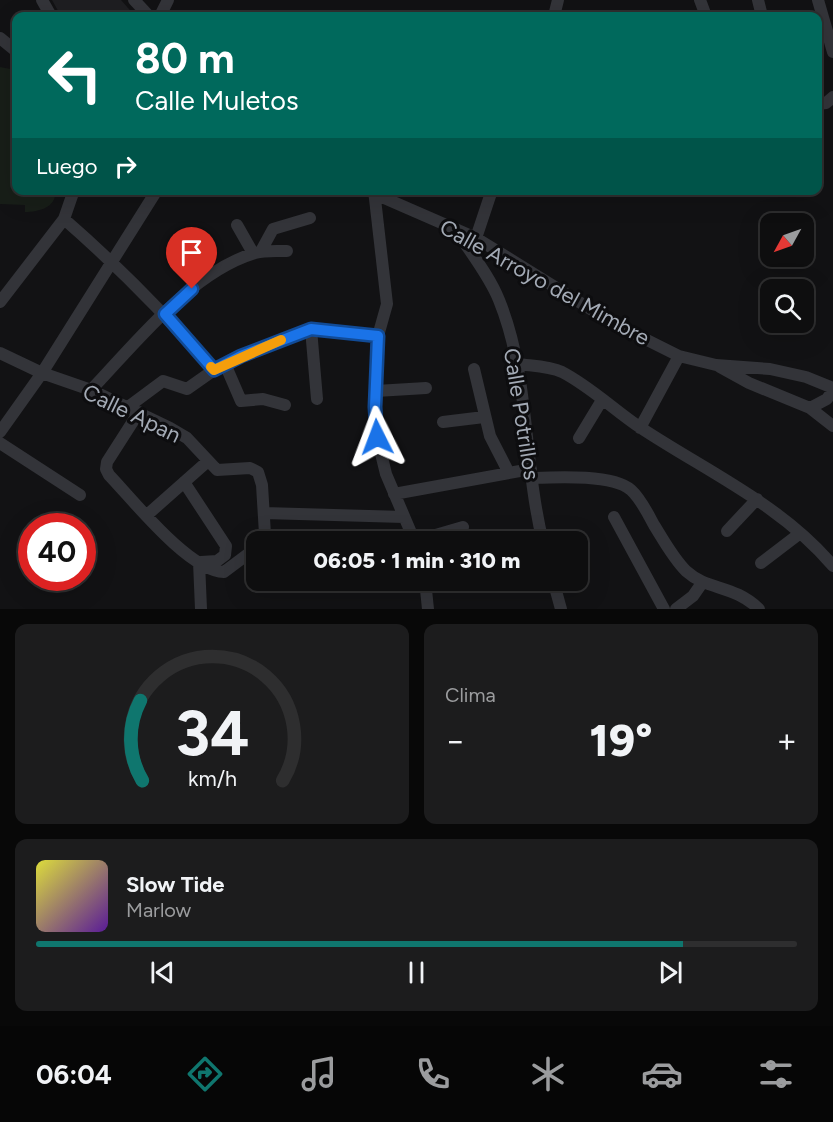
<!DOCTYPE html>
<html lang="es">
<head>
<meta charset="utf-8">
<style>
  :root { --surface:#0e0e0f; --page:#1c1c1d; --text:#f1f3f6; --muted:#9b9c9e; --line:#2e2e2f; --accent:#0f766e }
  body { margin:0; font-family:Figtree,sans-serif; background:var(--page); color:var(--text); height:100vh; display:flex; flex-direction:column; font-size:22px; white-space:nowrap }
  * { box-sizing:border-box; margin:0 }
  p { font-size:20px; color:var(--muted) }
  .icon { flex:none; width:33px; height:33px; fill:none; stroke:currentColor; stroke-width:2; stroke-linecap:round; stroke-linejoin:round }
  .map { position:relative; height:609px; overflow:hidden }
  .sheet { display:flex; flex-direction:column; gap:15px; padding:15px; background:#080808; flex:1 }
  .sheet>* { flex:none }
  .hud { position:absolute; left:12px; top:12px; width:810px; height:183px; border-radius:12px; box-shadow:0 6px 24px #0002,0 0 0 2px var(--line); background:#00695c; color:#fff; overflow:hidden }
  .needle { width:39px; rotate:230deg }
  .fabs { position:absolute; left:760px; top:213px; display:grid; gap:12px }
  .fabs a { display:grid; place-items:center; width:54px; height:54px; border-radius:12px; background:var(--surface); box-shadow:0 6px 24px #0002,0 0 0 2px var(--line); font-size:30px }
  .speed { position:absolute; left:18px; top:513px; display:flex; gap:12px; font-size:30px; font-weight:700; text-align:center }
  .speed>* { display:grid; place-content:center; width:78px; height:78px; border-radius:50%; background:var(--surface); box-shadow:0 6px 24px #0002,0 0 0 2px var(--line); line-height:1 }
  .speed .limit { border:9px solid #d22; background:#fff; color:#111 }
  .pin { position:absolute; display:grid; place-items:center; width:51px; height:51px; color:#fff; margin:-62px -26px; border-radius:50% 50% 50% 0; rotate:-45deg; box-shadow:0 0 6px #0007 }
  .pin .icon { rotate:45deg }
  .me { position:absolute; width:66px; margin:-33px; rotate:357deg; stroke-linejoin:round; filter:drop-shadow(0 0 4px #0008) }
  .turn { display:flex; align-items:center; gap:21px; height:126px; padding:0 24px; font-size:27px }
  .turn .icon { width:78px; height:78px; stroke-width:2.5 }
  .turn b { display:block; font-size:42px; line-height:51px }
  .then { display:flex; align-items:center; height:57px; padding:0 24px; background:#0003; gap:12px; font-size:22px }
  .big { font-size:45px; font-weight:800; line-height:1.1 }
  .sheet .tile { flex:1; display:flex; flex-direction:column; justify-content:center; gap:9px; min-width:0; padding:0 21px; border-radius:12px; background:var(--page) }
  .sheet .dial { align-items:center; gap:0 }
  .dial svg { height:156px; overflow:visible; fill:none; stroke:var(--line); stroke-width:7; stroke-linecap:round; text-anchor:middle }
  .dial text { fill:var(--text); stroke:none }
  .song { display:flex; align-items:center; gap:18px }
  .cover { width:72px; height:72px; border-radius:9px; background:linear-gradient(135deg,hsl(60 70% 55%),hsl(270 70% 35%)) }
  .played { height:6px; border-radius:3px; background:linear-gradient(90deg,var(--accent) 85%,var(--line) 85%) }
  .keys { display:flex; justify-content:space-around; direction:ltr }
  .heat { display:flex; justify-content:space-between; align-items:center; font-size:33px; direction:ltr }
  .sheet .tiles { flex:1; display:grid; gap:15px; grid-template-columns:1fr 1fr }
  .tile:last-child { grid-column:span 2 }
  .trip { position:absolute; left:246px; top:531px; width:342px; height:60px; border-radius:12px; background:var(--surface); box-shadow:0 6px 24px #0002,0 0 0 2px var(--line); font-weight:800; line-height:60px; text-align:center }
  .dock { display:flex; height:96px; justify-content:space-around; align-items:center; background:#060606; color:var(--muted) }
  .dock .icon { width:42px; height:42px }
  .dock .active { color:var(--accent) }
  .dock b { font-size:27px; color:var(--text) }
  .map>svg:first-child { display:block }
  .built { fill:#1e1e21 }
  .green { fill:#181e18 }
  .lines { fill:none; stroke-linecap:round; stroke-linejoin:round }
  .minor { stroke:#333439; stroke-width:12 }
  .route-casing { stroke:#114b97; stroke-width:15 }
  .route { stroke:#1a73e8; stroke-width:10 }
  .slow { stroke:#f59e0b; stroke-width:10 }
  .labels { text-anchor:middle; stroke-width:6; stroke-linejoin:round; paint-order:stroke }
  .street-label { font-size:22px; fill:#a3aab5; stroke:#0d0d0f }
</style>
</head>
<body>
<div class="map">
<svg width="833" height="609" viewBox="0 0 833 609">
  <rect width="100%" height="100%" fill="#121214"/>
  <path class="built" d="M 52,0 L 121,0 L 135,16 L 61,16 Z"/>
  <path class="green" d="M 0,67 L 16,70 L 16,190 L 55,191 C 57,207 39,212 25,212 L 25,205 L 0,204 Z"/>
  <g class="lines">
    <path class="minor" d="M 42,0 L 51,16
      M 134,0 L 149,16
      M 700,0 L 706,16
      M 758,0 L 762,16
      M 818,0 L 833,52
      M 160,16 L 168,0
      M 554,16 L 558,0
      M 0,38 L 16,51
      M 818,104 L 826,103 L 833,97
      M 374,190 L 387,304 L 378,336 L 375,407 L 377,437 L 386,474 L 415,542
      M 375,194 L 476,238 L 613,323 L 679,356 L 716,365 L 770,369 L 806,377 L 833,388
      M 64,219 C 118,266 167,316 214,370
      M 237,225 L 253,253
      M 456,230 C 470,252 489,275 499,300 C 530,376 523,462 543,542
      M 476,238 L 492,190
      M 261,251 L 273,229 L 310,218
      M 0,302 L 64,219 L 74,190
      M 311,329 L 317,399
      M 0,353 L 42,373 L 91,390 L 170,428 L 187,438 L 217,470 L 250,468 L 258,472 L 262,485 L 265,534 L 263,542
      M 225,364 L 241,401 L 263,399 L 285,405
      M 518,364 C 532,366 549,366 562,372 C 591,387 614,410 641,428 C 706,471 782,505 833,566
      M 720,367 L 749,383 L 810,408 L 833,426
      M 474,369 L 490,436 L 509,473
      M 91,390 C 135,344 191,272 255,253 C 265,250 276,251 287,251
      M 376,391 L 426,388
      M 128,407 L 163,381 L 187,389 L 214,370 L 241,356 L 311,329 L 378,336
      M 810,408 L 827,399 L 833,390
      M 139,412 L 107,462 L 106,469 L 109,475 C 133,500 189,571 224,572 L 256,548
      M 443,422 L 484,417
      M 640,428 L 679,356
      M 0,432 L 42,373 L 157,190
      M 579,438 L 602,400
      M 0,443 L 80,495
      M 531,478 C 556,477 613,474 631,490 C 641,499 648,514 654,525 C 664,541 673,558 686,571 C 708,591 733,584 759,609
      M 184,482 L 226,546 L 225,555 L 217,561 L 201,562
      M 394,494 L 531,469
      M 264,513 L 404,517
      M 147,515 L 208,461
      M 614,517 L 664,609
      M 727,531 L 757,499
      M 415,541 L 463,527
      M 199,562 L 201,609
      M 761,563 L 799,534
      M 425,580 L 428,609
      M 553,580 L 561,609
      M 676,609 L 693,596 L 702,583"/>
  </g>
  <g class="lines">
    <defs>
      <path id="route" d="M 192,289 L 165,314 L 214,370 L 241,356 L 311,329 L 378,336 L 375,407 L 377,437"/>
    </defs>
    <use href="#route" class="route-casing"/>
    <use href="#route" class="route"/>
    <path class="slow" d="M 211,367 L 214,370 L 281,340"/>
  </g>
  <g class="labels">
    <g class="street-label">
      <text transform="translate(545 282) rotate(29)" y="8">Calle Arroyo del Mimbre</text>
      <text transform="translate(132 413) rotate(26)" y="8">Calle Apan</text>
      <text transform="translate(522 414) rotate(81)" y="8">Calle Potrillos</text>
    </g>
  </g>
</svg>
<div class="fabs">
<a><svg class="needle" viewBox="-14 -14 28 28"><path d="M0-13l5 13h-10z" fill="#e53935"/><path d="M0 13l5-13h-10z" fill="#9b9c9e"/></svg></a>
<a><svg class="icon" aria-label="search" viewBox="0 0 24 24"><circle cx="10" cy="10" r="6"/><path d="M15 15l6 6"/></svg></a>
</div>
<div class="speed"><div class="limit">40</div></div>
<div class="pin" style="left:192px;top:289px;background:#d93025"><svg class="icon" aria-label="arrive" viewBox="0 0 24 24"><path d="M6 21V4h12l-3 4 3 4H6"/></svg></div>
<svg class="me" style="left:377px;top:437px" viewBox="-20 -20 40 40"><path d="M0-17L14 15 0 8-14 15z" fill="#1a73e8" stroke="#fff" stroke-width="4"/></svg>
<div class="trip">06:05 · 1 min · 310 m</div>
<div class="hud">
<div class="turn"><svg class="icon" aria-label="left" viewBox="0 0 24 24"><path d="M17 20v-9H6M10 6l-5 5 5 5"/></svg><div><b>80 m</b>Calle Muletos</div></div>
<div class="then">Luego<svg class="icon" aria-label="right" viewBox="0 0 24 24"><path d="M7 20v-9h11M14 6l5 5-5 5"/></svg></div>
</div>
</div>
<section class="sheet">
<div class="tiles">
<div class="tile dial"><svg viewBox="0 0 100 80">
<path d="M14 69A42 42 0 1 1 86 69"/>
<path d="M14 69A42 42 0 0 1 13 28" stroke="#0f766e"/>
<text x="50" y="56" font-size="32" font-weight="700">34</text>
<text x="50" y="72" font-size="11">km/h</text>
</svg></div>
<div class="tile"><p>Clima</p>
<div class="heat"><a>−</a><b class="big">19°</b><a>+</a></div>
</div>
<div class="tile">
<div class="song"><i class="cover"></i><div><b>Slow Tide</b><p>Marlow</p></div></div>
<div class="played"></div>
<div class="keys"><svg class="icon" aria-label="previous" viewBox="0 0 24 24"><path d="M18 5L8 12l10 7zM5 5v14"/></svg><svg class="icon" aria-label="pause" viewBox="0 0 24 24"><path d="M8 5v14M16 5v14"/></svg><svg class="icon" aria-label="next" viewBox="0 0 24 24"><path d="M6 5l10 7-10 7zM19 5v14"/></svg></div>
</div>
</div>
</section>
<nav class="dock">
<b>06:04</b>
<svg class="icon active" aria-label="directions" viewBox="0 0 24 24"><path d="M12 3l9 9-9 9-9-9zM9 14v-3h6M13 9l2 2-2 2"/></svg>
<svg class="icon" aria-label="music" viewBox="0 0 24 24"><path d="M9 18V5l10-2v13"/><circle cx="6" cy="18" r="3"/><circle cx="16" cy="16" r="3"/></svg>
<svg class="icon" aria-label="phone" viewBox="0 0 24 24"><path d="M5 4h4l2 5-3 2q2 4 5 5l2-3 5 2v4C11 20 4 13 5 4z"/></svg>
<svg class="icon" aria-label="climate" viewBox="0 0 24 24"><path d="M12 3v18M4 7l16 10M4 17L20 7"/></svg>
<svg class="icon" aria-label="car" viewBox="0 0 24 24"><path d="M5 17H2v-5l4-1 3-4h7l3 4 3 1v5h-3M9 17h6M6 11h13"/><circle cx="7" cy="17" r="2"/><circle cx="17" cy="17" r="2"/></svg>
<svg class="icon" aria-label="filters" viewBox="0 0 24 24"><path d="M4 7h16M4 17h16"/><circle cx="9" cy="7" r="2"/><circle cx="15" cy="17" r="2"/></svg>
</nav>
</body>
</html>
